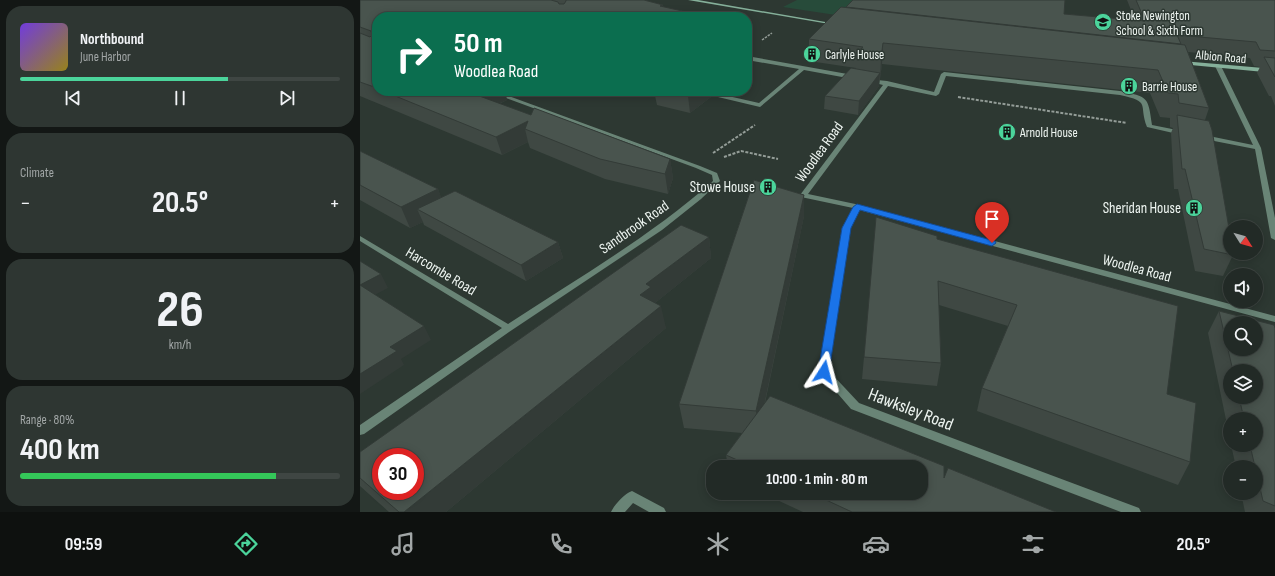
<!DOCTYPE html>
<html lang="en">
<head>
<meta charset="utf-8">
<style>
  :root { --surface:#222a26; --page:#2e3632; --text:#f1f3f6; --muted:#a2a7a7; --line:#3f4643; --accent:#4bd49b }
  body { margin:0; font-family:"Sofia Sans Condensed",sans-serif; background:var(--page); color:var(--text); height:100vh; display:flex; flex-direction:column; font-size:15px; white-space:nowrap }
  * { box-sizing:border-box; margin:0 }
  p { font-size:13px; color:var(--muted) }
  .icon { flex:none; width:22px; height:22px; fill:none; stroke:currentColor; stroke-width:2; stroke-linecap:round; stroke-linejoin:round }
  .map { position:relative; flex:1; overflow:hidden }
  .sheet { display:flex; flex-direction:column; gap:6px; padding:6px; background:#131715; width:360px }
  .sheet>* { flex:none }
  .guide { position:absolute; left:12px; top:12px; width:380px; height:84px; border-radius:16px; box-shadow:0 2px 10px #0003,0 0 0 1px var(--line); background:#0b6e4f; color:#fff; overflow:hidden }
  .needle { width:26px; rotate:127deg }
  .tools { position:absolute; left:863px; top:220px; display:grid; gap:8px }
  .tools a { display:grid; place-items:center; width:40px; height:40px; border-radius:50%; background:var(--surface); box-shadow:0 2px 10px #0003,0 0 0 1px var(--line); font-size:20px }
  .speed { position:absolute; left:12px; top:448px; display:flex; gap:8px; font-size:20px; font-weight:700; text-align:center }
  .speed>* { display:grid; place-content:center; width:52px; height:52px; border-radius:50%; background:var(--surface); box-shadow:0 2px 10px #0003,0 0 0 1px var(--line); line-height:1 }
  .speed .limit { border:6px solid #d22; background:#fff; color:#111 }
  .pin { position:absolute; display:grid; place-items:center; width:34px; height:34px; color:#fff; margin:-41px -17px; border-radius:50% 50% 50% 0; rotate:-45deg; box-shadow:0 0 4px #0007 }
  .pin .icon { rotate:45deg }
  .me { position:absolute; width:44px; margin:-22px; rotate:9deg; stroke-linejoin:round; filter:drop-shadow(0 0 3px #0008) }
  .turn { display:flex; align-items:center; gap:14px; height:84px; padding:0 16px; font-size:18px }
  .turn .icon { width:52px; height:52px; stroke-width:2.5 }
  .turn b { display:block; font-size:28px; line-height:34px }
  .big { font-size:30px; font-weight:700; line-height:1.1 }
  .sheet .widget { flex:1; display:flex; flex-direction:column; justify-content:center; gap:6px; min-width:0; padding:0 14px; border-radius:16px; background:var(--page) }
  .sheet .dial { align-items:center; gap:0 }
  .dial b { font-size:52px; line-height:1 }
  .song { display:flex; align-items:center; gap:12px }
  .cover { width:48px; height:48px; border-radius:6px; background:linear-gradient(135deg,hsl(260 70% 55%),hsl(50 70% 35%)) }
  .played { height:4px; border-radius:2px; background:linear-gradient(90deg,var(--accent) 65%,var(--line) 65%) }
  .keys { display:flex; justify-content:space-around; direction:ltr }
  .heat { display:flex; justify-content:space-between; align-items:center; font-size:22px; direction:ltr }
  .charge { height:6px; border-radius:3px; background:linear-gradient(90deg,#34c759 80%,var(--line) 0) }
  .trip { position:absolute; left:346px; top:460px; width:222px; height:40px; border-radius:16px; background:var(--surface); box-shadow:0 2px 10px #0003,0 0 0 1px var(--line); font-weight:700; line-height:40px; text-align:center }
  .dock { display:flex; height:64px; justify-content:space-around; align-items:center; background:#0e110f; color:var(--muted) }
  .dock .icon { width:28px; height:28px }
  .dock .active { color:var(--accent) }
  .dock b { font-size:18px; color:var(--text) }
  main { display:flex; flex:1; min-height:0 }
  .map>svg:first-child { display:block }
  .green { fill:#274b3a }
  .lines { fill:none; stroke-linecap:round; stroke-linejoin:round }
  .path-far1 { stroke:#949d98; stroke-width:1.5; stroke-dasharray:2.5 1; stroke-linecap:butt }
  .path { stroke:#949d98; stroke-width:2; stroke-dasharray:3 1.5; stroke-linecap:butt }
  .service { fill:#698476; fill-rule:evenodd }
  .minor { fill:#698476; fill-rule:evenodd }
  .secondary { fill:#85b09a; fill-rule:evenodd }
  .wall { fill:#3f4843; fill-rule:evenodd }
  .shaded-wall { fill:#333b37 }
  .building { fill:#49544e; stroke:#333b37; fill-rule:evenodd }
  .route { fill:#1a73e8; stroke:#114b97 }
  .labels { text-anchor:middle; stroke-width:3; stroke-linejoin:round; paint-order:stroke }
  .far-poi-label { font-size:13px; fill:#eef5f1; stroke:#2d3832; text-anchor:start }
  .far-street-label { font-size:13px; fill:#eef5f1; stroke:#2d3832 }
  .street-label { font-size:15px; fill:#eef5f1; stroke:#2d3832 }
  .poi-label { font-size:15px; fill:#eef5f1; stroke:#2d3832; text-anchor:end }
  .near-street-label { font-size:18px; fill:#eef5f1; stroke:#2d3832 }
</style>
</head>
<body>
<main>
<section class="sheet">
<div class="widget">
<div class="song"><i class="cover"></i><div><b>Northbound</b><p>June Harbor</p></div></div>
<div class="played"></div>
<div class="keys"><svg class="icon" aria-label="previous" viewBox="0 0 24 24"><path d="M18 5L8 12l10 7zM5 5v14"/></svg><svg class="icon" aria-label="pause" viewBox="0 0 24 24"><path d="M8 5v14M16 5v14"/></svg><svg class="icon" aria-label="next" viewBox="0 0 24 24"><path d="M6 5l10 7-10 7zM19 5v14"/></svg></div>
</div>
<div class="widget"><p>Climate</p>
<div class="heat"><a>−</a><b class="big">20.5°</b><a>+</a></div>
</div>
<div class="widget dial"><b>26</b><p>km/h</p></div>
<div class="widget"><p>Range · 80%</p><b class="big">400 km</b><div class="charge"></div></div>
</section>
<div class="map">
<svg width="915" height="512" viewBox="0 0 915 512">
  <rect width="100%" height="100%" fill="#2d3832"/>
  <path class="green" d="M 437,0 L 505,0 L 489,17 L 423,7 Z"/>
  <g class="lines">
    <path class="path-far1" d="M 402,40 L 412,33"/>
    <path class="path" d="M 598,97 L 767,123
      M 353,153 L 395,125
      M 364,157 L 381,151 L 418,159"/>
    <path class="service" d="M 272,491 L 304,508 L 306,512 L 289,512 L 273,503 L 265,512 L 251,512 C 255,504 264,494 272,491 Z"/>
    <path class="minor" d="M 387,56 L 493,75 L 496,77 L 493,79 L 444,70 L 400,107 L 337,92 L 336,91 L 346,91 L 399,103 L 439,69 L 387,60 Z
      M 858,64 L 861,66 L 901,148 L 915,218 L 915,240 L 911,238 L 895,149 L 844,139 L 841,137 L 844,135 L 893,145 L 855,66 Z
      M 584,72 L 760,91 C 788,97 788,96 792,125 L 822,131 L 825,133 L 822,135 L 787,127 C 778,104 792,102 760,95 L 586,76 L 579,94 L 576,96 L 528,86 L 448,194 L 500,205 L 915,316 L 915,322 L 499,210 L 490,228 L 469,371 L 499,403 L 779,508 L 781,512 L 761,512 L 491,409 L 459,372 L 482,228 L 493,208 L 441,197 L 440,195 L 523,85 L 507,81 L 507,79 L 527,81 L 574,92 L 581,74 Z
      M 127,91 L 135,91 L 340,166 L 357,173 L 360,181 L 341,199 L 302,230 L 149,332 L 4,434 L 0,435 L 0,425 L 142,328 L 0,241 L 0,236 L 148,324 C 218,278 291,236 353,181 L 352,175 L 336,168 Z"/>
    <path class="secondary" d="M 328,0 L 338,0 L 477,24 L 475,25 Z
      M 822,61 L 915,69 L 915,73 L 820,64 L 819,63 Z"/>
  </g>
  <path class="wall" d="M 0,0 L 284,0 L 303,5 L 303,7 L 17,17 L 17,91 L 168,91 L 155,97 L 145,93 L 147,100 L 139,104 L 171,115 L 310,159 L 313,178 L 308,194 L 245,179 L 170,148 L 168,142 L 142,155 L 0,96 Z
    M 767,0 L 915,0 L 915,106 L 911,96 L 909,96 L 897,73 L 900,67 L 894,66 L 890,58 L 828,52 L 849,108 L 845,120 L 873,255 L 863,276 L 835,271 L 818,189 L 814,189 L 811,133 L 813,128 L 810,127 L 810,118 L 800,117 L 790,93 L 522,64 L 519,86 L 498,115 L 464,109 L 465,96 L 496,69 L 496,68 L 449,61 L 449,39 L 486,7 L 704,14 L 775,20 Z
    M 294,91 L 350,91 L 351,97 L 330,113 L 297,105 Z
    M 0,151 L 78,189 L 81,198 L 198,242 L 203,258 L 166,281 L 64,225 L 63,222 L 50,228 L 0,200 Z
    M 394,180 L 444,195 L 444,216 L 405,403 L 410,396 L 584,466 L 584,478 L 588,468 L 696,512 L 443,512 L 402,493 L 561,493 L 561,467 L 368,467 L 366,455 L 382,433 L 324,428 L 319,404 Z
    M 349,237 L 351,258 L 295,303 L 306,328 L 86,512 L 29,512 L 0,486 L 0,452 Z
    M 577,239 L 807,394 L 830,462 L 818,485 L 617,411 L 622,388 L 648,326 L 579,305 L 581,363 L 577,386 L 502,379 L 504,357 Z
    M 859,311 L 915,328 L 915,512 L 885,512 L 881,493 L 896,493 L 896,467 L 876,467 L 871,445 L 896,445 L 896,419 L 870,419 L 870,439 L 848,333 ZM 870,371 L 896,371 L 896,397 L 870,397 Z"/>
  <path class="shaded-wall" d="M 327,12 L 328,17 L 314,17 Z
    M 523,43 L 522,64 L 520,80 L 521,58 Z
    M 388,53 L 389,68 L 387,70 L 387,54 Z
    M 520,73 L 519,86 L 498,115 L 499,101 Z
    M 122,91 L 145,91 L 147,100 L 120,112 L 114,94 Z
    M 153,91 L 168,91 L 155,97 Z
    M 335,91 L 350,91 L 351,97 L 330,113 L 328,96 Z
    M 168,121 L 165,129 L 168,142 L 142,155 L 136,137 Z
    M 310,159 L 313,178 L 308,194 L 305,174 Z
    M 78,189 L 86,210 L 57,209 L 63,222 L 50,228 L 41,207 Z
    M 444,195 L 444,216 L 398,434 L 396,411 Z
    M 349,237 L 351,258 L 295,303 L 280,295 L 286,284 Z
    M 198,242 L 203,258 L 166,281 L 161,265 Z
    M 21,274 L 28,288 L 7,299 L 0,285 Z
    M 301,306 L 306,328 L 86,512 L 44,512 Z
    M 64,326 L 71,340 L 41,359 L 44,365 L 0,394 L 0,374 L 30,347 Z"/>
  <path class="building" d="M 0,0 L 191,0 L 198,2 L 199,4 L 204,4 L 206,1 L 206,0 L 284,0 L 303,5 L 300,6 L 327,12 L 314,17 L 17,17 L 17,88 L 0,82 L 0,33 L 10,37 L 12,35 L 11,31 L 0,27 Z
    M 493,0 L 705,0 L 704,14 L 785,21 L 776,0 L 915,0 L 915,51 L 900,50 L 896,42 L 817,35 L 821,44 L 486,7 Z
    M 481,7 L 825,45 L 849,108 L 819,103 L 818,94 L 808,93 L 798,70 L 523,43 L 521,58 L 496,53 L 503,47 L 449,39 Z
    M 904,57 L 915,58 L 915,77 Z
    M 491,68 L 520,73 L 499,101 L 465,96 Z
    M 23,91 L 122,91 L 114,94 L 171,115 L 174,108 L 310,159 L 305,174 L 240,159 L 165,129 L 168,121 L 136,137 Z
    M 306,91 L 335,91 L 328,96 Z
    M 817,115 L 849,121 L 852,130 L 870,234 L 870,253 L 873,253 L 873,255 L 844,249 L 825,169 L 822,169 Z
    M 0,151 L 78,189 L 41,207 L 0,185 Z
    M 394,180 L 444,195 L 396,411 L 319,404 Z
    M 95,191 L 198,242 L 161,265 L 57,209 Z
    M 516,217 L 577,236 L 577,239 L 818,306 L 807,394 L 836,403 L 830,462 L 622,388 L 657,305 L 578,281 L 581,363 L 504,357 Z
    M 321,225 L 349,237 L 286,284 L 291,287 L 280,295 L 301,306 L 44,512 L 39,512 L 0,478 L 0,452 ZM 21,457 L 55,457 L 55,491 L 21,491 Z
    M 0,261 L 21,274 L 0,285 Z
    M 0,285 L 64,326 L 30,347 L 37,351 L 0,374 Z
    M 859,311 L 914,325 L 915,328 L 915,506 L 903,501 L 896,470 L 896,467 L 895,467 L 890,445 L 896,445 L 896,419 L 884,419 L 879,397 L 896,397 L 896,371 L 873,371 ZM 870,323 L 896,323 L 896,349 L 870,349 Z
    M 410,396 L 584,466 L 584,478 L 588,468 L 696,512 L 492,512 L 451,493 L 561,493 L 561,467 L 393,467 L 366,455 Z"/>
  <path class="route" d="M 497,204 L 635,241 L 636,243 L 632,246 L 500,210 L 491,228 L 469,372 L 464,376 L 458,372 L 482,228 L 493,207 Z"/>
  <defs>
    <symbol id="school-disc" viewBox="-11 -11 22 22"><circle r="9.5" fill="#4bd49b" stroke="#2d3832"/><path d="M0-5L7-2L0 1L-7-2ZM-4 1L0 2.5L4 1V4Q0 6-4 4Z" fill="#111"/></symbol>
    <symbol id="building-disc" viewBox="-11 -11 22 22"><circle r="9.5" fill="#4bd49b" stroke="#2d3832"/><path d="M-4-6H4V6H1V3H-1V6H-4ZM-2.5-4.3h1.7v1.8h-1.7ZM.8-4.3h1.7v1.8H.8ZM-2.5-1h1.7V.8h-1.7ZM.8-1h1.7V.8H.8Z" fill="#111"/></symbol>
  </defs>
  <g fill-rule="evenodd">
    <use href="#school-disc" x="733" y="12" width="20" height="20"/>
    <use href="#building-disc" x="442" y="44" width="20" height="20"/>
    <use href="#building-disc" x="759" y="76" width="20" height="20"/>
    <use href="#building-disc" x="637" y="122" width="20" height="20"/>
    <use href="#building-disc" x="398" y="177" width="20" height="20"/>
    <use href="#building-disc" x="824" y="198" width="20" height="20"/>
  </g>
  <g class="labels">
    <g class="far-poi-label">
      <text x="756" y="20">Stoke Newington<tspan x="756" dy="15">School &amp; Sixth Form</tspan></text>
      <text x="465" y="59">Carlyle House</text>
      <text x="782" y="91">Barrie House</text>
      <text x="660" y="137">Arnold House</text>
    </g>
    <g class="far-street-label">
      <text transform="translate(861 56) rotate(5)" y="5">Albion Road</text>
    </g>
    <g class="street-label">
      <text transform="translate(459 152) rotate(-54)" y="5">Woodlea Road</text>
      <text transform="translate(274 227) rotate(-35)" y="5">Sandbrook Road</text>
      <text transform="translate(777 268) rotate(15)" y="5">Woodlea Road</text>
      <text transform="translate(81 271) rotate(31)" y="5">Harcombe Road</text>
    </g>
    <g class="poi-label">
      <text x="395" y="192">Stowe House</text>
      <text x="821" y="213">Sheridan House</text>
    </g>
    <g class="near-street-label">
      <text transform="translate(551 409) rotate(21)" y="6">Hawksley Road</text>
    </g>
  </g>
</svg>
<div class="tools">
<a><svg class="needle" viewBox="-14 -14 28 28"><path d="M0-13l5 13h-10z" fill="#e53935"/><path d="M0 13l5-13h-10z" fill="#a2a7a7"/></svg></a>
<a><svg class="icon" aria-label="sound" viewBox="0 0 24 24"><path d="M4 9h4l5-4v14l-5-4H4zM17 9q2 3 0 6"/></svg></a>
<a><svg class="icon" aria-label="search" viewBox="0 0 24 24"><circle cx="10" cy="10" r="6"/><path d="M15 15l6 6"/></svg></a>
<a><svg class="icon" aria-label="layers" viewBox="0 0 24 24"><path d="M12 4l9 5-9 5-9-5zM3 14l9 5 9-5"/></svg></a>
<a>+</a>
<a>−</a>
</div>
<div class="speed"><div class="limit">30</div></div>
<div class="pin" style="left:632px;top:243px;background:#d93025"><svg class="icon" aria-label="arrive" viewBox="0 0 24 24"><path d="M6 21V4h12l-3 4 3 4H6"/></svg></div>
<svg class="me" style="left:464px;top:372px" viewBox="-20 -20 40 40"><path d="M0-17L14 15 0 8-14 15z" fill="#1a73e8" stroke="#fff" stroke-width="4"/></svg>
<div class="trip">10:00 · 1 min · 80 m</div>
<div class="guide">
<div class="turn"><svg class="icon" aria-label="right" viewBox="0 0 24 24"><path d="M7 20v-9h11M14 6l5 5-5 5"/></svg><div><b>50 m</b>Woodlea Road</div></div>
</div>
</div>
</main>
<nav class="dock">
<b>09:59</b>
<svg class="icon active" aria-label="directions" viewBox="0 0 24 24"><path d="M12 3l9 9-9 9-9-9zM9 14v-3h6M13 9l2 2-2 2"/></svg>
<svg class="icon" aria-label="music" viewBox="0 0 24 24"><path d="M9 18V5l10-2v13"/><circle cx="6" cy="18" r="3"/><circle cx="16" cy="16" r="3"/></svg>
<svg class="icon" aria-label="phone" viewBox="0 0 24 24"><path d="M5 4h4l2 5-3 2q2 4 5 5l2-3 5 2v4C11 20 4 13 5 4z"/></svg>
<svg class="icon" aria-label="climate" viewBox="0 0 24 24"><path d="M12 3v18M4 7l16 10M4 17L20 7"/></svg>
<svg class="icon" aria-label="car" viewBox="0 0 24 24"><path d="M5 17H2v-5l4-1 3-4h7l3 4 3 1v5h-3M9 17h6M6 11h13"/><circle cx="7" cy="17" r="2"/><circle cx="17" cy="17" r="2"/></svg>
<svg class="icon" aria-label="filters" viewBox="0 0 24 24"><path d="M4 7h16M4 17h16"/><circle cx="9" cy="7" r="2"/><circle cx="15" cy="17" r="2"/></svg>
<b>20.5°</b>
</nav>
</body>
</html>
